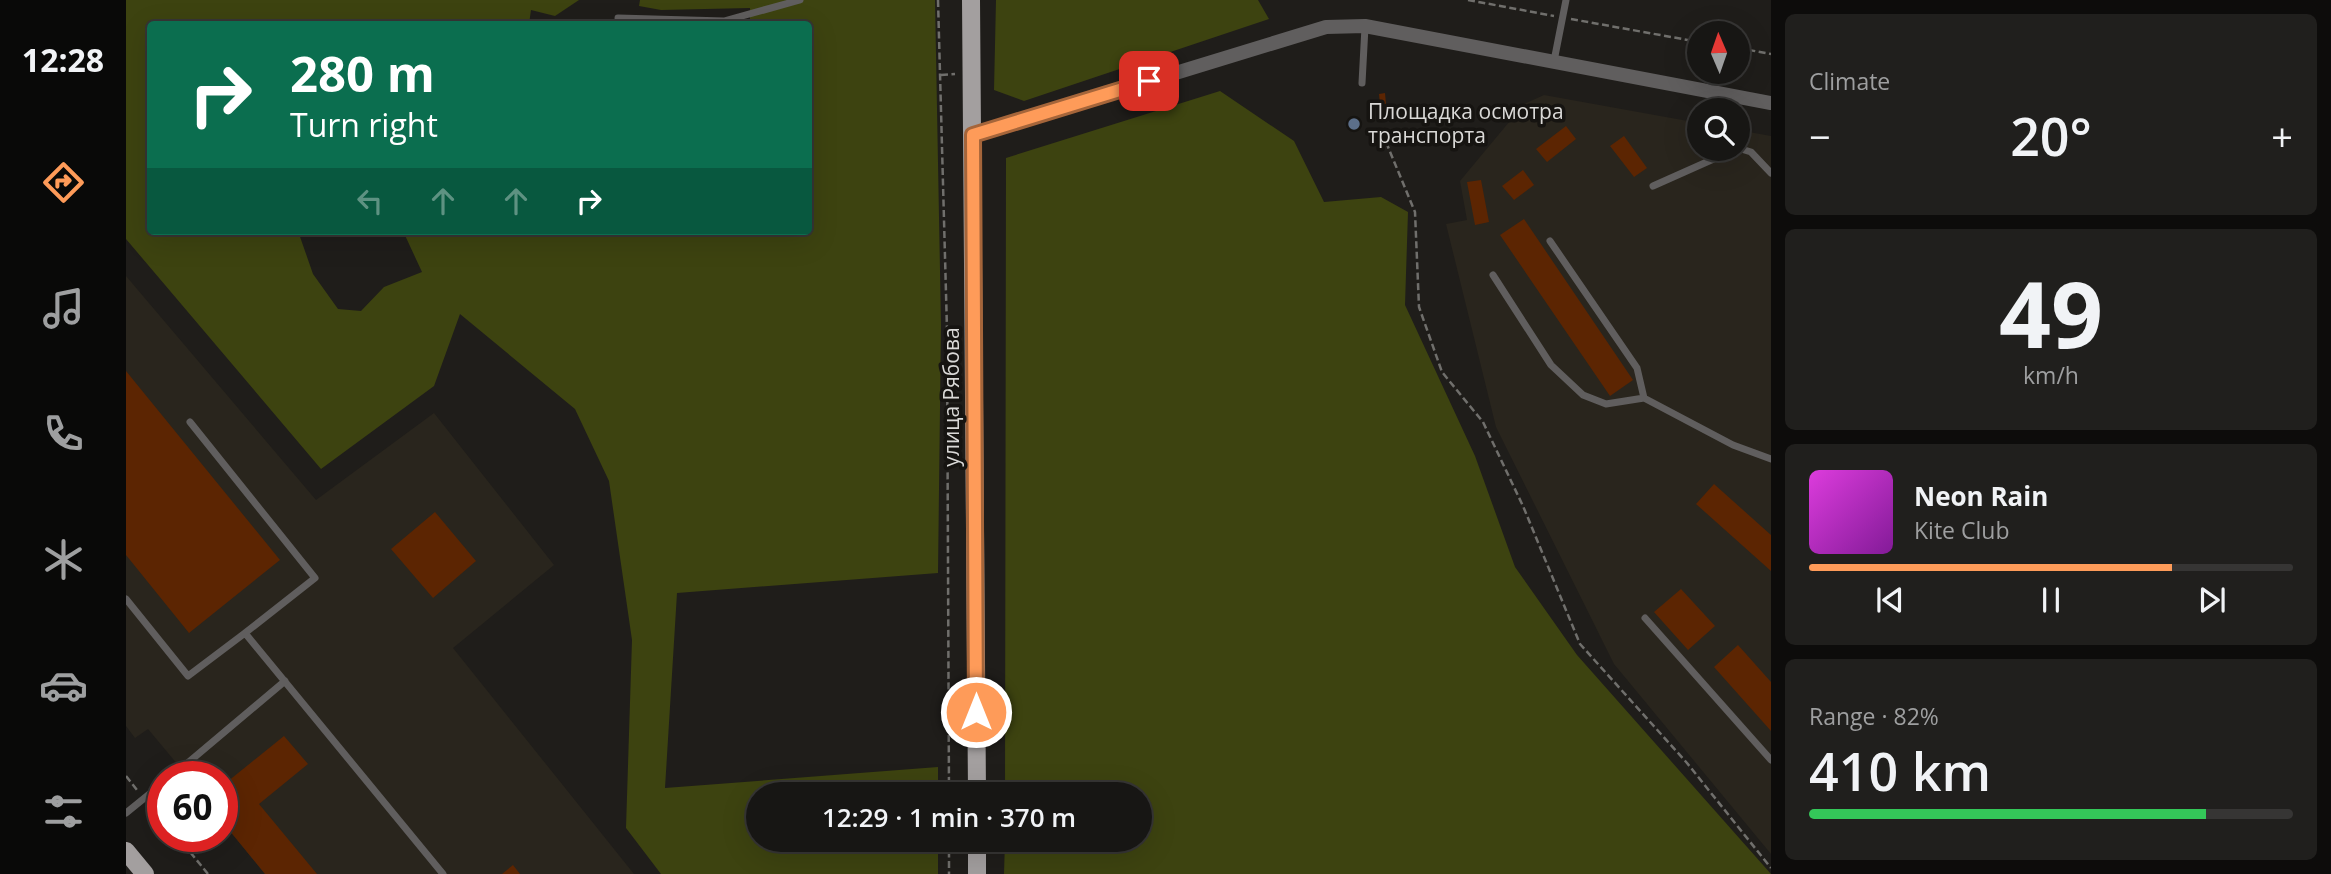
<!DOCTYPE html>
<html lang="en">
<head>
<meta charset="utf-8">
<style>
  :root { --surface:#171614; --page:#201f1d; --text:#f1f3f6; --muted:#9e9fa0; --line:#363534; --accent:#fe9b59 }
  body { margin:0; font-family:"Open Sans",sans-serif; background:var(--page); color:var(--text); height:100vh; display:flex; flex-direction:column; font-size:26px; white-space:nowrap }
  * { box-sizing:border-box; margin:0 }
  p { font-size:23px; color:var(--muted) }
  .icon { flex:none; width:38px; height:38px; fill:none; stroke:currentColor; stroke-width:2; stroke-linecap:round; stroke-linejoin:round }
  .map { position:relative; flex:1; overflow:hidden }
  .sheet { display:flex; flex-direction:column; gap:14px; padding:14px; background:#0d0c0b; width:560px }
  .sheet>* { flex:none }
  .banner { position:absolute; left:21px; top:21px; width:665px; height:214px; border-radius:7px; box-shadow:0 7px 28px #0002,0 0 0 2px var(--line); background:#0b6e4f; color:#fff; overflow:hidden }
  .needle { width:46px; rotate:358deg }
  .fabs { position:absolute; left:1561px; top:21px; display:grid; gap:14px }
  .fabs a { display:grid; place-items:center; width:63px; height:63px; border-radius:50%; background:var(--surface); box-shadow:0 7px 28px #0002,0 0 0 2px var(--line); font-size:35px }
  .speed { position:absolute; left:21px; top:761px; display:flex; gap:14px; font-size:35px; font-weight:700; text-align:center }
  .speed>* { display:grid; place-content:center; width:91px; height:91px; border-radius:50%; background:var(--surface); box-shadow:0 7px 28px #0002,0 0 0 2px var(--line); line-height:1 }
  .speed .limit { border:10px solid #d22; background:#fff; color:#111 }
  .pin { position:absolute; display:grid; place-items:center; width:60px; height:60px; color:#fff; margin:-30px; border-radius:14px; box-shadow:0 4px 10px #0006 }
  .me { position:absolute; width:77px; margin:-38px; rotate:0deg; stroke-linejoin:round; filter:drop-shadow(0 0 5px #0008) }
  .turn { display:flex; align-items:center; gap:24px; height:147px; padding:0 28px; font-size:32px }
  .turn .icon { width:91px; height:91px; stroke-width:2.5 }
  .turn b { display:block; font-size:49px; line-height:60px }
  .lanes { display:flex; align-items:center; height:66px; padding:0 28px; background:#0003; justify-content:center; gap:35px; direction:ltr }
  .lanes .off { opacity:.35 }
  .big { font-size:52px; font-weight:600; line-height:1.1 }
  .sheet .tile { flex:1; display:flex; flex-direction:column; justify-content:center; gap:10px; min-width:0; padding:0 24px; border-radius:10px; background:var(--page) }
  .sheet .dial { align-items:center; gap:0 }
  .dial b { font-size:91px; line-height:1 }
  .song { display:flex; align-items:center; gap:21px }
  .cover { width:84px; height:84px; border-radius:10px; background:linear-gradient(135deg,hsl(300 70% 55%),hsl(290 70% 35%)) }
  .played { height:7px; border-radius:4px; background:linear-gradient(90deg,var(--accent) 75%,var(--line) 75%) }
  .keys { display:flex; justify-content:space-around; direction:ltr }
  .heat { display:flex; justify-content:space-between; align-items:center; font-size:38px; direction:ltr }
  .charge { height:10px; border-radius:5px; background:linear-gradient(90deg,#34c759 82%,var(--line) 0) }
  .trip { position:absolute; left:620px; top:782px; width:406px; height:70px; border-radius:35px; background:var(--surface); box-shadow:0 7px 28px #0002,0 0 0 2px var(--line); font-weight:600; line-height:70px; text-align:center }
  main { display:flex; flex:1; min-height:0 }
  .tabs { display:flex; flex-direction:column; width:126px; justify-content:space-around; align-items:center; background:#090908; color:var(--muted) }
  .tabs .icon { width:49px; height:49px }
  .tabs .selected { color:var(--accent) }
  .tabs b { font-size:32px; color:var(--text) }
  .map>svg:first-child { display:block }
  .built { fill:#29251d }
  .green { fill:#3d4310 }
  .building { fill:#5c2502 }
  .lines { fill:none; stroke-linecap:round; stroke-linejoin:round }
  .path { stroke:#706f6c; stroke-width:2.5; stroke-dasharray:7 3.5; stroke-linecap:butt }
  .lane { stroke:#605e5e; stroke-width:7 }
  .street { stroke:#605e5e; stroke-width:14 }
  .primary { stroke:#a39f9f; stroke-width:18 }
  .route-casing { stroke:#a5653a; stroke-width:18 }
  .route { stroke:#fe9b59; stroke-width:12 }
  .service-dot { fill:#5c6f8a; stroke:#161411; stroke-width:2.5 }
  .labels { text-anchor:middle; stroke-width:7; stroke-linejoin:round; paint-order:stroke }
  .poi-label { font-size:21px; fill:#dad9d7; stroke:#161411; text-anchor:start }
  .street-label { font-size:21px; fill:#dad9d7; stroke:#161411 }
</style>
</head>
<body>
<main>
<nav class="tabs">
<b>12:28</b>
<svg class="icon selected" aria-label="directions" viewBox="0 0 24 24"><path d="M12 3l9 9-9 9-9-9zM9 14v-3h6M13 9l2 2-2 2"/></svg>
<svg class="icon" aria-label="music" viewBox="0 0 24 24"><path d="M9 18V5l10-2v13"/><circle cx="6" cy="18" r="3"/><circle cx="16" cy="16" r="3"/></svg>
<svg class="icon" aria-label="phone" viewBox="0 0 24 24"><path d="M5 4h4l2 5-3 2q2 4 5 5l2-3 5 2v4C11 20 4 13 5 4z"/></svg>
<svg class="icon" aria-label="climate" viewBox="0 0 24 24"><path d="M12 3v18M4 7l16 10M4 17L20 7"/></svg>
<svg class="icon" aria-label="car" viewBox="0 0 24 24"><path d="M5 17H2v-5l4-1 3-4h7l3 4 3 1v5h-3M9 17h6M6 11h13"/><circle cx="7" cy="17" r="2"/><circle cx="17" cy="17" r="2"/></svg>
<svg class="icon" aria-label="filters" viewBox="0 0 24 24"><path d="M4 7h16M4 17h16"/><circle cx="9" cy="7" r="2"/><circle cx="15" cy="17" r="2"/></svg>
</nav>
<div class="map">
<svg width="1645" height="874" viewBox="0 0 1645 874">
  <rect width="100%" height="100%" fill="#1f1d1a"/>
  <path class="built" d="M 1418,95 L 1573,123 L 1573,149 L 1612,149 L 1612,130 L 1645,136 L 1645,854 L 1488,664 L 1370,427 L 1320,224 L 1341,220 L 1334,181 L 1398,104 Z
    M 0,276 L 190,500 L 308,413 L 428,565 L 327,648 L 508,874 L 139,874 L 103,830 L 96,836 L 96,777 L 62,777 L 22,729 L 9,738 L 0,726 Z"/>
  <path class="green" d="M 0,0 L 453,0 L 429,16 L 405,10 L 403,24 L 24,24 L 24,231 L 172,231 L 187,274 L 212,309 L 235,311 L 258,287 L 296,272 L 277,231 L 682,231 L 682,24 L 624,24 L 624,8 L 535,10 L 513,6 L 514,0 L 809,0 L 815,325 L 812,573 L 551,593 L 539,788 L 812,767 L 812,794 L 632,794 L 632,840 L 812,840 L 812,874 L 535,874 L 500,828 L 506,640 L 483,481 L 449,409 L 334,314 L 308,386 L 195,469 L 0,239 Z
    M 870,0 L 1132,0 L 1143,19 L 898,101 L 868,90 Z
    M 1094,91 L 1168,141 L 1198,202 L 1255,197 L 1282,212 L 1279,305 L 1349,456 L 1389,567 L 1451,655 L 1645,874 L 878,874 L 879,840 L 1013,840 L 1013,794 L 879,794 L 880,158 Z"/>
  <path class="building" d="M 1259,93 L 1260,104 L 1254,104 L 1253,94 Z
    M 1440,126 L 1450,139 L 1421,162 L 1410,149 Z
    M 1498,136 L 1521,168 L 1508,177 L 1484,146 Z
    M 1397,170 L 1408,185 L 1388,200 L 1376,186 Z
    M 1355,180 L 1363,222 L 1349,225 L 1341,182 Z
    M 1398,219 L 1507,380 L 1484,396 L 1374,235 Z
    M 0,371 L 154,560 L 63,633 L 0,555 Z
    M 1588,484 L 1645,535 L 1645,571 L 1570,504 Z
    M 309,512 L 350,561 L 307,598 L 265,549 Z
    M 1555,589 L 1589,626 L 1562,650 L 1528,612 Z
    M 1612,645 L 1645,682 L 1645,731 L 1588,667 Z
    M 158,736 L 182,764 L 133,804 L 191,874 L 139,874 L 103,830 L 96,836 L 96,786 Z
    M 387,865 L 394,874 L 376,874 Z"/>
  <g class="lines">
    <path class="path" d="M 812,0 L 821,330 L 823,794
      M 1342,0 L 1428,16
      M 1445,19 L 1573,42
      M 1612,48 L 1645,54
      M 815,75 L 829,74
      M 1260,142 L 1289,212 L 1293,307 L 1316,372 L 1357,422 L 1397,506 L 1454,644 L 1561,763 L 1645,868
      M 0,776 L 11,790
      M 25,806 L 37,820
      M 51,836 L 82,874
      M 823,840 L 823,874"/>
    <path class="lane" d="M 492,18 L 598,21 L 674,0
      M 1428,61 L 1440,0
      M 1236,83 L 1239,27
      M 1612,148 L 1625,152 L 1645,173
      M 1527,186 L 1610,149
      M 1424,241 L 1511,368 L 1518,398
      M 1367,275 L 1425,365 L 1457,395 L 1480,404 L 1518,398 L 1607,445 L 1645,459
      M 64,422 L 189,578 L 119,633 L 317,874
      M 0,599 L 62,676 L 119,633
      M 1519,618 L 1645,760
      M 45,777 L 159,681
      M 0,813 L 37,783"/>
    <path class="street" d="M 847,135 L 1200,27 L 1239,26 L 1645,103"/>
    <path class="primary" d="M 845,0 L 851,794
      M 0,851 L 19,874
      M 851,874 L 851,840"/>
  </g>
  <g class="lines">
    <defs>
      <path id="route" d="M 850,712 L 847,135 L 1023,81"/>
    </defs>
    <use href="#route" class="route-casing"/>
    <use href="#route" class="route"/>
  </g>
  <circle class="service-dot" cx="1228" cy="124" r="7"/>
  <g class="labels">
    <g class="poi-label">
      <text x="1242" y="119">Площадка осмотра<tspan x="1242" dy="24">транспорта</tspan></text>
    </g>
    <g class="street-label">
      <text transform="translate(826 397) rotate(-90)" y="7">улица Рябова</text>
    </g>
  </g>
</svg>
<div class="fabs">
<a><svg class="needle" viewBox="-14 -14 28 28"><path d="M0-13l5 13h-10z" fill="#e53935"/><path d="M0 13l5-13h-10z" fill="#9e9fa0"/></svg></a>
<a><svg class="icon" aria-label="search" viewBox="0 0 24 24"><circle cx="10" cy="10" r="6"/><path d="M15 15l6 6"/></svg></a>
</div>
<div class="speed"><div class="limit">60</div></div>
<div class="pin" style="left:1023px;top:81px;background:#d93025"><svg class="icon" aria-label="arrive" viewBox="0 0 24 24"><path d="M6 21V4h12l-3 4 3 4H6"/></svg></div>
<svg class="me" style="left:850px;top:712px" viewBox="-20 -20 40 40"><circle r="17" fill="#fe9b59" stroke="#fff" stroke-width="3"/><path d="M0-11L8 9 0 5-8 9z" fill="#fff"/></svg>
<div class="trip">12:29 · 1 min · 370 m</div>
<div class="banner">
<div class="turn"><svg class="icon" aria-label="right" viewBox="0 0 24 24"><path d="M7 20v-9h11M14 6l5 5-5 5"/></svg><div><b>280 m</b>Turn right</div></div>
<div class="lanes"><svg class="icon off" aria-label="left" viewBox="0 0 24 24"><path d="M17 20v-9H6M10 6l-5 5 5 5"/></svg><svg class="icon off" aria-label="ahead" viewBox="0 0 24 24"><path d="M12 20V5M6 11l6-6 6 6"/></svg><svg class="icon off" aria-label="ahead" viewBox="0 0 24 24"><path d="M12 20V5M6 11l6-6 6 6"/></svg><svg class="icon" aria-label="right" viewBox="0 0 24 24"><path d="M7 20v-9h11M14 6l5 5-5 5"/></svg></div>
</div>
</div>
<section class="sheet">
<div class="tile"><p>Climate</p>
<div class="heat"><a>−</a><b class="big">20°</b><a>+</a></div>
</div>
<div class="tile dial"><b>49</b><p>km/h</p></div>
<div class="tile">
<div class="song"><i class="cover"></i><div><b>Neon Rain</b><p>Kite Club</p></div></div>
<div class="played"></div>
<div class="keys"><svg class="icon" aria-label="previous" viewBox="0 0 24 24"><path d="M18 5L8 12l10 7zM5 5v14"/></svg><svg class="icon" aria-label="pause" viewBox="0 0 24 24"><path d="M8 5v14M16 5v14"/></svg><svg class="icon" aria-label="next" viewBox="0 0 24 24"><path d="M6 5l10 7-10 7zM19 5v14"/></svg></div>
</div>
<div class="tile"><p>Range · 82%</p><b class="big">410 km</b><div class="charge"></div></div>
</section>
</main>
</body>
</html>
